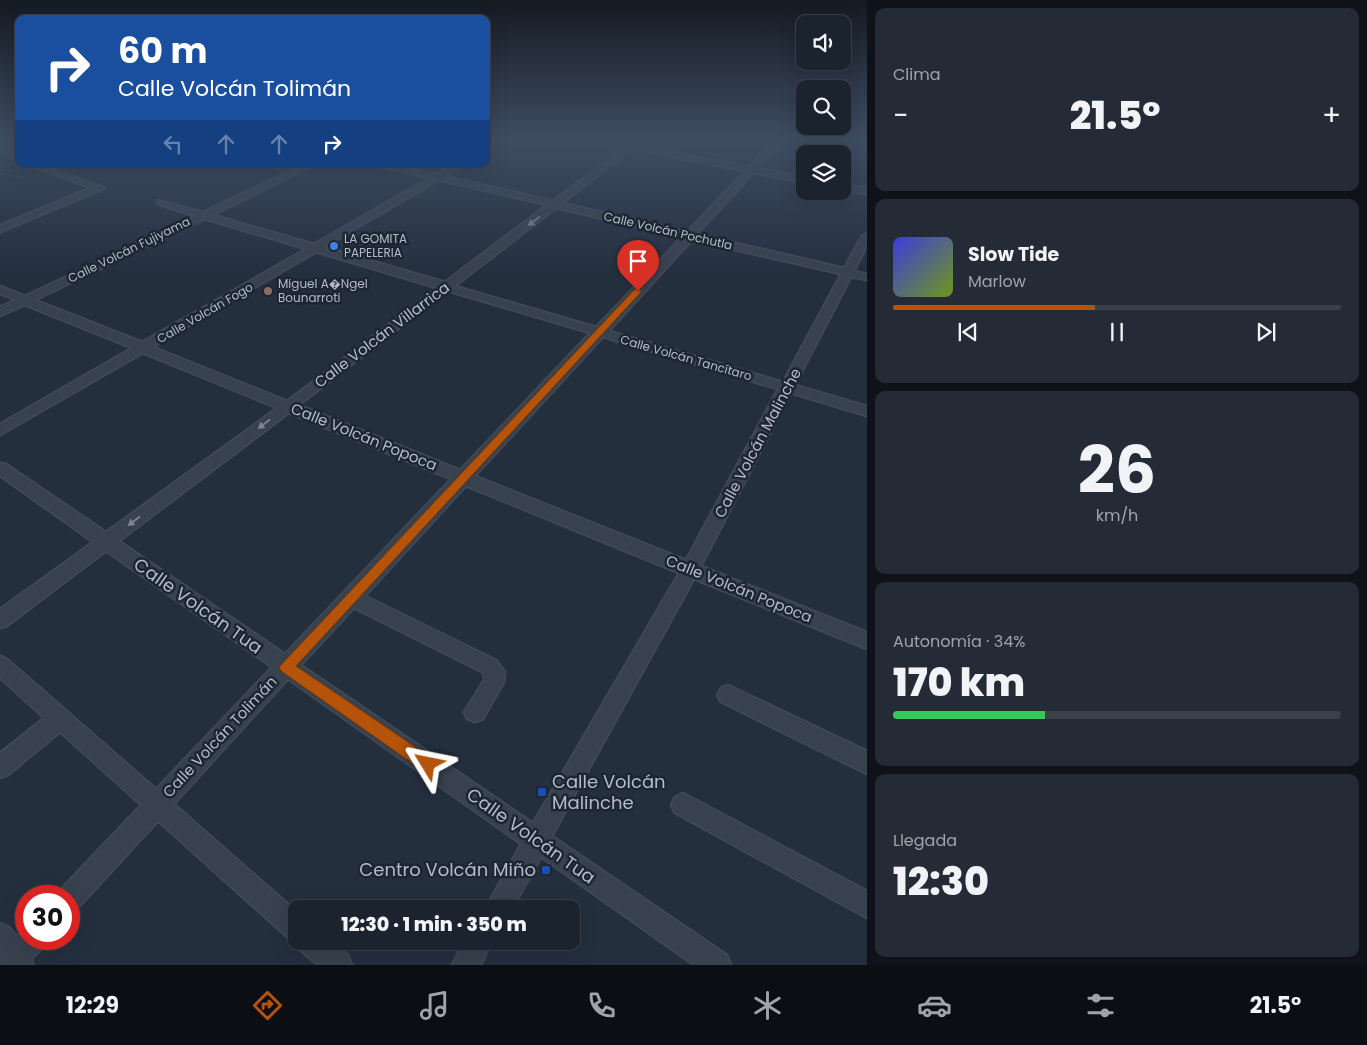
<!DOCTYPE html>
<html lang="es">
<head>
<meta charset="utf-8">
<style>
  :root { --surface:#1b232e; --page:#242b36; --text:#f1f3f6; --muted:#a0a4aa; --line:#39404a; --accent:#b45309 }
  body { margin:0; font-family:Poppins,sans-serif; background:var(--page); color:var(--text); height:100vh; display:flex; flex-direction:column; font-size:19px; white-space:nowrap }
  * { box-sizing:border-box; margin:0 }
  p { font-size:16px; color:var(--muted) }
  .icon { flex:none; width:28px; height:28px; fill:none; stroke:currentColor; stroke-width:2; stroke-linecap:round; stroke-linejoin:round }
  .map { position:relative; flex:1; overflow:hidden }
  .drawer { display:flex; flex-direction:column; gap:8px; padding:8px; background:#0f1319; width:500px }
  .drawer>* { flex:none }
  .top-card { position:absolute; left:15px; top:15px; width:475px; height:152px; border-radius:10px; box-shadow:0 5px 20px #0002,0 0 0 1px var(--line); background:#1a4fa0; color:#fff; overflow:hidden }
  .controls { position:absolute; left:796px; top:15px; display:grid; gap:10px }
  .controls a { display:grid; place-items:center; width:55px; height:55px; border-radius:10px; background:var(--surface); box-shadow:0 5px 20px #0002,0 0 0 1px var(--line); font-size:25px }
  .speed { position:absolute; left:15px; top:885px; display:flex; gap:10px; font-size:25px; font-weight:700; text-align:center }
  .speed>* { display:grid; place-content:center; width:65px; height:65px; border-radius:50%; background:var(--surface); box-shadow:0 5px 20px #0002,0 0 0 1px var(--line); line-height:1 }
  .speed .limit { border:8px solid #d22; background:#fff; color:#111 }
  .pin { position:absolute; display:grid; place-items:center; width:42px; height:42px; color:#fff; margin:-51px -21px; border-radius:50% 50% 50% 0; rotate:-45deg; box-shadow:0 0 5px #0007 }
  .pin .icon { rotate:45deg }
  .me { position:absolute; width:55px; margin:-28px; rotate:305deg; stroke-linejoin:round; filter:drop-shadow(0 0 4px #0008) }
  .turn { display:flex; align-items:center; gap:18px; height:105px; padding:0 20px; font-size:22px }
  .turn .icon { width:65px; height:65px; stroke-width:2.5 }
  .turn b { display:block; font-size:35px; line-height:42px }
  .lanes { display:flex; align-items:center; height:48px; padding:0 20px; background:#0003; justify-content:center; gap:25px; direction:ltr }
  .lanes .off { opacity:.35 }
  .big { font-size:38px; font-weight:800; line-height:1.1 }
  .drawer .tile { flex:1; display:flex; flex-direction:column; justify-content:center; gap:8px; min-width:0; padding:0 18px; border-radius:10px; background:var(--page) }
  .drawer .dial { align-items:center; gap:0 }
  .dial b { font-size:65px; line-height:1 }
  .song { display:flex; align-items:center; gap:15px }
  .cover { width:60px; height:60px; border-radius:8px; background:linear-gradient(135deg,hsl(240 70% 55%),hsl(80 70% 35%)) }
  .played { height:5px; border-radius:2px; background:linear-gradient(90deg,var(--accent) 45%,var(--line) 45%) }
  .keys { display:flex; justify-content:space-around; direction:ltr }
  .heat { display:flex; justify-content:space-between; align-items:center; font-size:28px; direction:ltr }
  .charge { height:8px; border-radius:4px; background:linear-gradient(90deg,#34c759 34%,var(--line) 0) }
  .trip { position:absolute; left:288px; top:900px; width:292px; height:50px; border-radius:10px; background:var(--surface); box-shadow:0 5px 20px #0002,0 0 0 1px var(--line); font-weight:800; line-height:50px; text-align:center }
  .tab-bar { display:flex; height:80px; justify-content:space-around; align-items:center; background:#0b0e12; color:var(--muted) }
  .tab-bar .icon { width:35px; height:35px }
  .tab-bar .selected { color:var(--accent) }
  .tab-bar b { font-size:22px; color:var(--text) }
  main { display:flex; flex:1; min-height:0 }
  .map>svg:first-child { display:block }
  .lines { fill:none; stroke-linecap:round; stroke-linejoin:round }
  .minor-casing { stroke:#414a57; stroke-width:3 }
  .path { stroke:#3f5557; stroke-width:2; stroke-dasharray:2 2; stroke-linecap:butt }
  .minor { fill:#38414e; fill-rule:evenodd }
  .oneway { fill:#7c8592 }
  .route { fill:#b45309; stroke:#753606 }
  .shop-dot { fill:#3f7fe0; stroke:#1d2633; stroke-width:2 }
  .education-dot { fill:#8d6e63; stroke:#1d2633; stroke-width:2 }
  .transit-dot { fill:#1a4fb4; stroke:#1d2633; stroke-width:2 }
  .labels { text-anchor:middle; stroke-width:5; stroke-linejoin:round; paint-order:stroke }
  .far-street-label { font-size:12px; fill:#b4bcc9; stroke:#1d2633 }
  .far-poi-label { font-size:12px; fill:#b4bcc9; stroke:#1d2633; text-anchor:start }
  .street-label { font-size:15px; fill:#b4bcc9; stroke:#1d2633 }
  .near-street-label { font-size:18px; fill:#b4bcc9; stroke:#1d2633 }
  .near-poi-label { font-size:18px; fill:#b4bcc9; stroke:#1d2633; text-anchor:start }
</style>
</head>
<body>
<main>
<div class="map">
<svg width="867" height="965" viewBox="0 0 867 965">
  <rect width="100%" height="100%" fill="#242f3e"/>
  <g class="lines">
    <defs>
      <path id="minor" d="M 498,138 L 508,138 L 486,150 L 486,144 Z
        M 583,138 L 600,138 L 629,144 L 637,138 L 646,138 L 638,145 L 749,167 L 776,138 L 785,138 L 758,168 L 805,177 L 805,183 L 754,173 L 697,234 L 844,268 L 862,236 L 867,233 L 867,246 L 854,271 L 867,274 L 867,280 L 851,277 L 795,385 L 867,406 L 867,416 L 791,393 L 701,566 L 867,632 L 867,649 L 694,579 L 552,836 L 727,955 L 731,965 L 694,965 L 541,857 L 512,909 L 485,909 L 521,844 L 288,679 L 174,804 L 296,911 L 296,941 L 287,937 L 158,821 L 78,908 L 69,912 L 69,896 L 57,896 L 60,890 L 141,805 L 60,732 L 8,775 L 0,778 L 0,753 L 44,718 L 0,678 L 0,656 L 7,659 L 156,789 L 272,667 L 106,551 L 7,626 L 0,628 L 0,609 L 93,542 L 0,476 L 0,463 L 6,464 L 106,532 L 277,408 L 143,353 L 0,435 L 0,424 L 132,348 L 25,305 L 0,316 L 0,307 L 15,300 L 0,294 L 0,286 L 25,296 L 195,216 L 157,204 L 157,200 L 203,212 L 305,164 L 316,164 L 213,215 L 314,244 L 429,178 L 378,166 L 377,164 L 391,164 L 436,174 L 454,164 L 464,164 L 445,176 L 553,201 L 624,148 ZM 632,149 L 745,171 L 687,232 L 562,203 ZM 439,180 L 547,205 L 445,282 L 324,247 ZM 556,208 L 682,237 L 596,327 L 455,286 ZM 205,219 L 306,249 L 142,342 L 35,300 ZM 692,240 L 841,274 L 783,382 L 609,331 ZM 316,252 L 437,288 L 287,401 L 153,347 ZM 448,291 L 590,333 L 460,470 L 299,405 ZM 603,337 L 778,389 L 686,560 L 475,476 ZM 289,413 L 451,479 L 285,654 L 119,541 ZM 466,486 L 679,573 L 533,823 L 301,665 L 354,608 L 482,672 L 484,675 L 484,680 L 464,712 L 467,719 L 475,722 L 483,719 L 504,682 L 505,672 L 496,660 L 365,596 Z
        M 0,144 L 19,155 L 19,162 L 0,151 Z
        M 27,164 L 39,164 L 105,188 L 0,232 L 0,225 L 91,188 Z
        M 842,184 L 867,188 L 867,194 L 842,190 Z
        M 728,685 L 867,751 L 867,774 L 721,702 L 717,695 L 721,688 Z
        M 683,793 L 867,891 L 867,918 L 675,813 L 671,805 L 675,797 Z
        M 0,923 L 9,927 L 16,936 L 26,928 L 26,939 L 45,939 L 42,949 L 31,959 L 34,965 L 0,965 Z
        M 298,941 L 332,941 L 348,955 L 352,965 L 318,965 L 301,951 Z
        M 464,941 L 492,941 L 481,965 L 452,965 Z"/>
    </defs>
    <use href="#minor" class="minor-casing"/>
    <path class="path" d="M 0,167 L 9,164
      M 0,173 L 22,178"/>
    <use href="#minor" class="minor"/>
  </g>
  <defs><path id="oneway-solid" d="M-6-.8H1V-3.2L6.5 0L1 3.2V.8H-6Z" transform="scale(1.25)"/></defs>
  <g class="oneway">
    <use href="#oneway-solid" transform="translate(534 221) rotate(143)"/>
    <use href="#oneway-solid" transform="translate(264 424) rotate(143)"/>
    <use href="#oneway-solid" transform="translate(134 521) rotate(143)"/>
  </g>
  <linearGradient id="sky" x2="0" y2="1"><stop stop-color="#141a22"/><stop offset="0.51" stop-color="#3f4d63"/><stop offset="1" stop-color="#3f4d63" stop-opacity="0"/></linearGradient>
  <rect width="867" height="273" fill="url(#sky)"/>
  <path class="route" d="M 635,289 L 642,291 L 296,666 L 433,759 L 436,764 L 433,770 L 428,772 L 422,770 L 281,671 L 279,667 Z"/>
  <circle class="shop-dot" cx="334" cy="246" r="5"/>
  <circle class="education-dot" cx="268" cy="291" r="5"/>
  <g class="transit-dot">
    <rect x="537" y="787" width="10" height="10" rx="2.5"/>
    <rect x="541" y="865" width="10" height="10" rx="2.5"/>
  </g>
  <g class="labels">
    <g class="far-street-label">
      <text transform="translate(668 231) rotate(13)" y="4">Calle Volcán Pochutla</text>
      <text transform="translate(129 250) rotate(-26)" y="4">Calle Volcán Fujiyama</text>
      <text transform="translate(205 313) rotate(-30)" y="4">Calle Volcán Fogo</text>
      <text transform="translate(686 358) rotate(16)" y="4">Calle Volcán Tancítaro</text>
    </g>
    <g class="far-poi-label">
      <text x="344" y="243">LA GOMITA<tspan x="344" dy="14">PAPELERIA</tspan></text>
      <text x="278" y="288">Miguel A�Ngel<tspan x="278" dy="14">Bounarroti</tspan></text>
    </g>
    <g class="street-label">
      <text transform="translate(382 335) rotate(-37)" y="5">Calle Volcán Villarrica</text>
      <text transform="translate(364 437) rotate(22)" y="5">Calle Volcán Popoca</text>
      <text transform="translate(758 443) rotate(-62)" y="5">Calle Volcán Malinche</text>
      <text transform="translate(739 589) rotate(22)" y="5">Calle Volcán Popoca</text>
      <text transform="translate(220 737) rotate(-47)" y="5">Calle Volcán Tolimán</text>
    </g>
    <g class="near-street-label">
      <text transform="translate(198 606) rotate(35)" y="6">Calle Volcán Tua</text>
      <text transform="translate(531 836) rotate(35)" y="6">Calle Volcán Tua</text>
    </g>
    <g class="near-poi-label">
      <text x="552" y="788">Calle Volcán<tspan x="552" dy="21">Malinche</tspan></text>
      <text x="536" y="876" text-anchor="end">Centro Volcán Miño</text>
    </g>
  </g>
</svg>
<div class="controls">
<a><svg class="icon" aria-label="sound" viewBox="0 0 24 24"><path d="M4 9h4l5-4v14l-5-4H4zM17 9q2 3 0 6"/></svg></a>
<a><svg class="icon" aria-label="search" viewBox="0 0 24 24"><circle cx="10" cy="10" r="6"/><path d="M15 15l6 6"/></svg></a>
<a><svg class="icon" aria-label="layers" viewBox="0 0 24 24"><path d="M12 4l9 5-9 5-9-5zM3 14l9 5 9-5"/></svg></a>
</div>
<div class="speed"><div class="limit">30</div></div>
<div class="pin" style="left:638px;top:291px;background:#d93025"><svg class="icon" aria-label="arrive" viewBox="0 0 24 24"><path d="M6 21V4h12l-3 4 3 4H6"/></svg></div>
<svg class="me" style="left:428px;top:764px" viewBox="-20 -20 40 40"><path d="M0-17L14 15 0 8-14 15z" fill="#b45309" stroke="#fff" stroke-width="4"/></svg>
<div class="trip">12:30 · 1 min · 350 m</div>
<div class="top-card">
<div class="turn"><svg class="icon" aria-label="right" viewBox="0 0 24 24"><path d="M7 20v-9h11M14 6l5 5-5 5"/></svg><div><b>60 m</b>Calle Volcán Tolimán</div></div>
<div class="lanes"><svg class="icon off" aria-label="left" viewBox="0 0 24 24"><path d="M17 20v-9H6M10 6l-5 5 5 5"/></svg><svg class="icon off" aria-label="ahead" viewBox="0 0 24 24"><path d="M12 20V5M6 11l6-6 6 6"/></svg><svg class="icon off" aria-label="ahead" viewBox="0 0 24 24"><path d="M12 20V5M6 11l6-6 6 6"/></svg><svg class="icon" aria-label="right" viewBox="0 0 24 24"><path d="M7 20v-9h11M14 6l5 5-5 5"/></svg></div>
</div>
</div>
<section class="drawer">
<div class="tile"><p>Clima</p>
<div class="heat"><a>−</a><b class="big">21.5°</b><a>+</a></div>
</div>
<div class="tile">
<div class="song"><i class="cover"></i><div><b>Slow Tide</b><p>Marlow</p></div></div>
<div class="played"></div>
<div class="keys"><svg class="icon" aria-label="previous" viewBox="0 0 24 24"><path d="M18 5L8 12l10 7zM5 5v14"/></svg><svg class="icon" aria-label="pause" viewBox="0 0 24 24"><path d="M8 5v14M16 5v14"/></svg><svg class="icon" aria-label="next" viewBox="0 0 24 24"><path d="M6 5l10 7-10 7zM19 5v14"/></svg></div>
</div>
<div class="tile dial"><b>26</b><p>km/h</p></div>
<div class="tile"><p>Autonomía · 34%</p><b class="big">170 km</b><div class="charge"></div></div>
<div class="tile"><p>Llegada</p><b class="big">12:30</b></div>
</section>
</main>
<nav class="tab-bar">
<b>12:29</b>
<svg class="icon selected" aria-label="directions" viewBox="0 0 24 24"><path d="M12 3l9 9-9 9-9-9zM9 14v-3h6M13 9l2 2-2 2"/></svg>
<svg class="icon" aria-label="music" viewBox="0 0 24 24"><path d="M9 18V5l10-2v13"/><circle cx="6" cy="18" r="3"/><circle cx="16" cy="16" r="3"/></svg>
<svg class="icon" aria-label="phone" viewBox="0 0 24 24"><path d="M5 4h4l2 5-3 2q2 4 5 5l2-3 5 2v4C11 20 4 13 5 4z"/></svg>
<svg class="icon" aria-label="climate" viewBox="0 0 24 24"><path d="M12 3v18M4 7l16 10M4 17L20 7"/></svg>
<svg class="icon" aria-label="car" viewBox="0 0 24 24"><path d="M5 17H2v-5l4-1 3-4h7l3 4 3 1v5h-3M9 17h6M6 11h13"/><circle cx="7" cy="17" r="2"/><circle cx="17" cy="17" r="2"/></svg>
<svg class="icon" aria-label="filters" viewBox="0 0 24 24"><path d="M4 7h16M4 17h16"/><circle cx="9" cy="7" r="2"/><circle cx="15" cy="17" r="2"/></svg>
<b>21.5°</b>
</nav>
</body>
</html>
